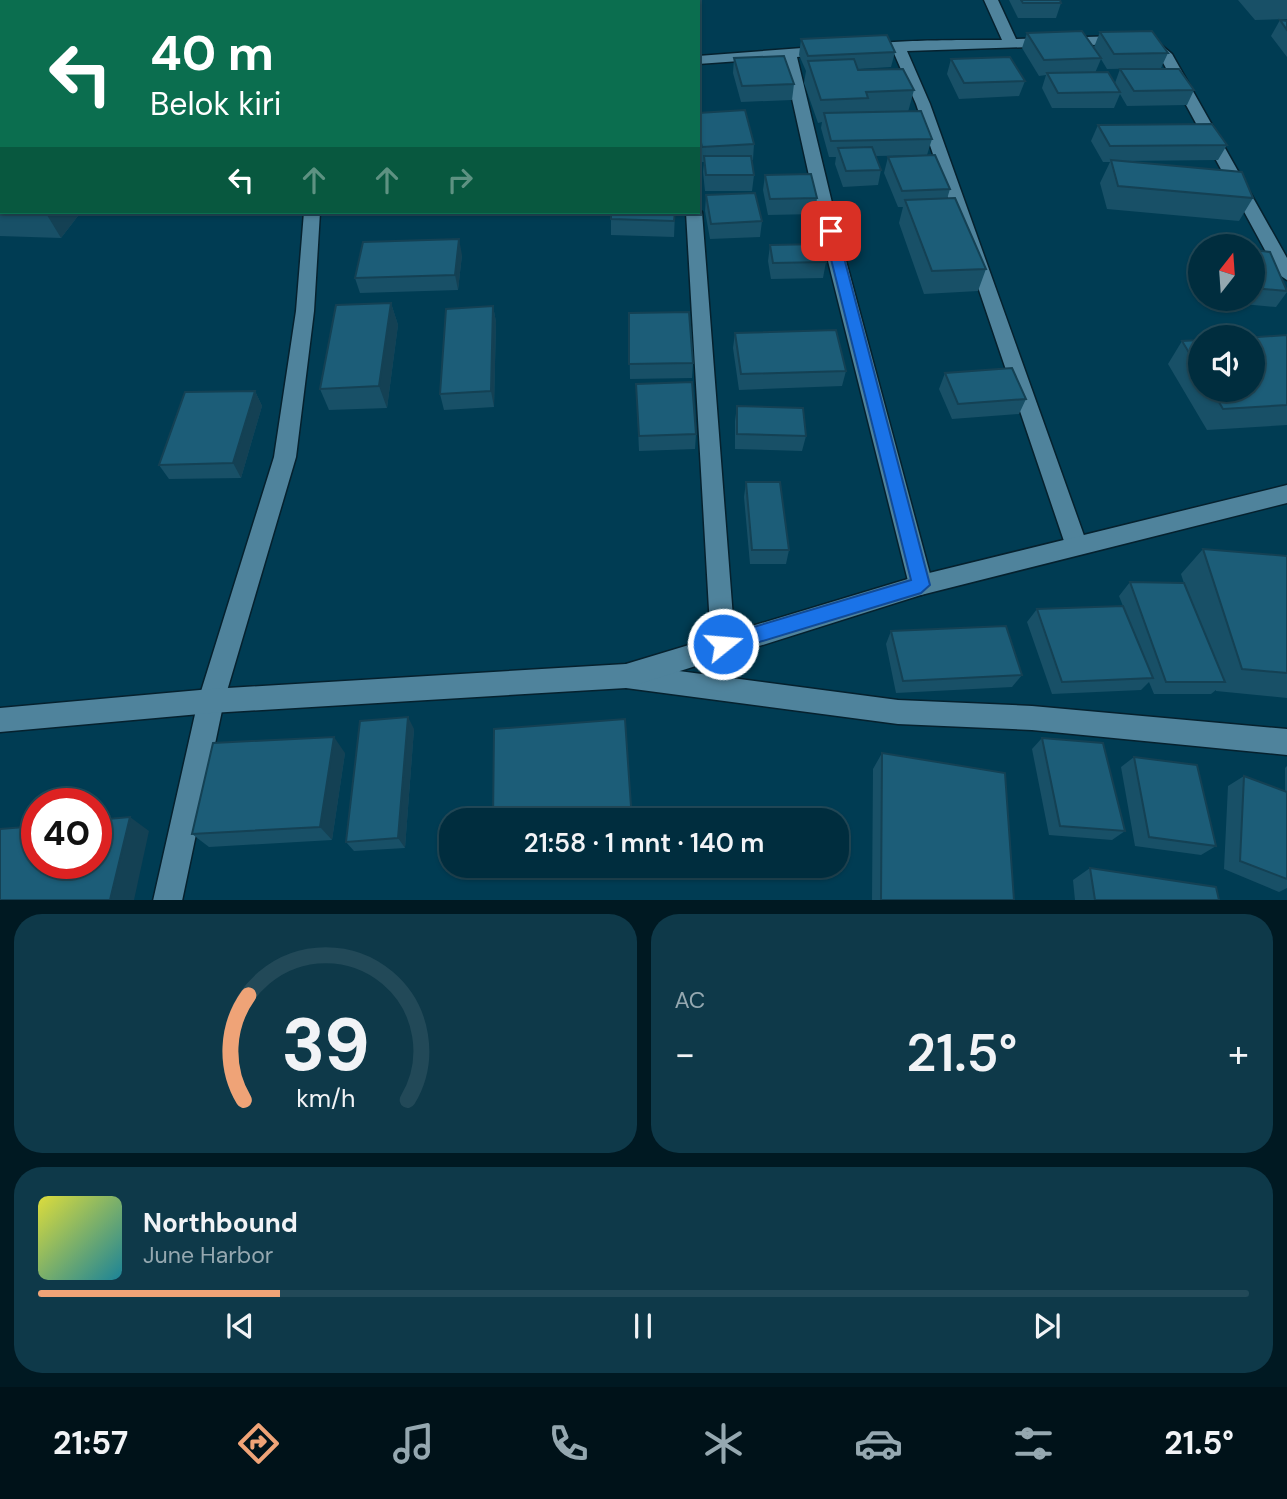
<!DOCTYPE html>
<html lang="id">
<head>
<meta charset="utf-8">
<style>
  :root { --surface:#002d3e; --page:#0e3949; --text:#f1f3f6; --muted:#95a8b0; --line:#224958; --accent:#efa377 }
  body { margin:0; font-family:"DM Sans",sans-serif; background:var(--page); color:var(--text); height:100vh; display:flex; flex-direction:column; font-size:26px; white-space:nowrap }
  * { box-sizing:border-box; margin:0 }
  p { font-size:23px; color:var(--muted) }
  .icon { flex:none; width:38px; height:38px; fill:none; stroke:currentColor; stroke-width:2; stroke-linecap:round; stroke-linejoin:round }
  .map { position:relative; height:900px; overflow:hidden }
  .drawer { display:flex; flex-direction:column; gap:14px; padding:14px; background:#001922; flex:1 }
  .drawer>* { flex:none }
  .top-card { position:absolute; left:0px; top:0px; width:700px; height:214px; box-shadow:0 2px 5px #0004,0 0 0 2px var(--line); background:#0b6e4f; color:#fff; overflow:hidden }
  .needle { width:46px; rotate:17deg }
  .tools { position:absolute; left:1188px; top:234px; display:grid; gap:14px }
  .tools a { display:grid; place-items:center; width:77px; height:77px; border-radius:50%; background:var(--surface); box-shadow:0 2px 5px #0004,0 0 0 2px var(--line); font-size:35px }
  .speed { position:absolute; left:21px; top:788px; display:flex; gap:14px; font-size:35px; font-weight:700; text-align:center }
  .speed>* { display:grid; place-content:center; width:91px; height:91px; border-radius:50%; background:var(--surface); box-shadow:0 2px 5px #0004,0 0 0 2px var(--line); line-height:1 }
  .speed .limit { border:10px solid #d22; background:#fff; color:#111 }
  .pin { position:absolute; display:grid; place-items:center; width:60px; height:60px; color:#fff; margin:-30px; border-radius:14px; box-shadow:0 4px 10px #0006 }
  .me { position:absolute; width:77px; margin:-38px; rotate:73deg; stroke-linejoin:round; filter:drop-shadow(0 0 5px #0008) }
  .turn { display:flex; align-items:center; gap:24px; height:147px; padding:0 35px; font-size:32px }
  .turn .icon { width:91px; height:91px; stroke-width:2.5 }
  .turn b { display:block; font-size:49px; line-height:60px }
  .lanes { display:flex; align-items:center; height:66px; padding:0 35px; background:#0003; justify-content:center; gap:35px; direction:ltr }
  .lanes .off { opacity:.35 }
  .big { font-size:52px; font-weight:600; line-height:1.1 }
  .drawer .card { flex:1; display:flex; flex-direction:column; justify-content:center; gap:10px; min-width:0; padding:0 24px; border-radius:28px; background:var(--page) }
  .drawer .dial { align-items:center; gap:0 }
  .dial svg { height:182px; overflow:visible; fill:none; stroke:var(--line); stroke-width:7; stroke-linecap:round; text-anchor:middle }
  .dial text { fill:var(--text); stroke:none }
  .song { display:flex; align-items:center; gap:21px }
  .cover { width:84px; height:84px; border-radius:10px; background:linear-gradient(135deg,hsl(60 70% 55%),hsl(190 70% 35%)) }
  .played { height:7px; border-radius:4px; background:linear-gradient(90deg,var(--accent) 20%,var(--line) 20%) }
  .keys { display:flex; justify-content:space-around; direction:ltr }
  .heat { display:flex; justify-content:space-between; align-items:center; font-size:38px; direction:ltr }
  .drawer .tiles { flex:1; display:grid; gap:14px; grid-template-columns:1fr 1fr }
  .card:last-child { grid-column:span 2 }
  .trip { position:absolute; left:439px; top:808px; width:410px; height:70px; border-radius:28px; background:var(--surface); box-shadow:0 2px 5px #0004,0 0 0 2px var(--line); font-weight:600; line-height:70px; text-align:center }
  .menu { display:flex; height:112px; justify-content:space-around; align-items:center; background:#001219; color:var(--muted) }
  .menu .icon { width:49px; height:49px }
  .menu .selected { color:var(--accent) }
  .menu b { font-size:32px; color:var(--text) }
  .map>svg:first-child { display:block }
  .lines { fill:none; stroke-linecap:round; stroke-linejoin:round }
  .street-casing { stroke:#05212e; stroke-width:3 }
  .secondary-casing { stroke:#05212e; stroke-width:3 }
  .street { fill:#4f839c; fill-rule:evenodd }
  .secondary { fill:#4f839c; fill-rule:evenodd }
  .wall { fill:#185067 }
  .shaded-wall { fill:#144154 }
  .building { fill:#1c5d78; stroke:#144154; stroke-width:2 }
  .route { fill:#1a73e8; stroke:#114b97; stroke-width:2 }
</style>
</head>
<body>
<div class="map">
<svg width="1287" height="901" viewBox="0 0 1287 901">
  <rect width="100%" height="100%" fill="#003c53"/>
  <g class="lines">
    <defs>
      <path id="street" d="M 350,0 L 364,0 L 364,2 L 350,2 Z
        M 984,0 L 998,0 L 1016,39 L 1120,36 L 1155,40 L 1172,54 L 1287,258 L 1287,280 L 1278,274 L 1161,59 L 1146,47 L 1120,44 L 907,51 L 930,104 L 1087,544 L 1084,551 L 1076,554 L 1068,551 L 1065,544 L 916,104 L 893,51 L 864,52 L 857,48 C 868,39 979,40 1002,40 Z
        M 829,46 L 836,50 L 834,53 L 797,57 L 845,257 L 933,585 L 929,592 L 921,595 L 913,592 L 909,585 L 827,257 L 783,58 L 698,64 L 698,56 Z
        M 698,208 L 702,212 L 735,644 L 732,652 L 723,655 L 714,652 L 711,644 L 686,212 L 698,212 Z
        M 304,212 L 320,212 L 314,311 L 296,457 L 224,701 L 182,901 L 153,901 L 198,701 L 274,457 L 296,311 Z
        M 626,664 L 898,700 L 1032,706 L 1287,729 L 1287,755 L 1032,730 L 898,724 L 626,688 L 617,684 L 614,676 L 617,668 Z"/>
      <path id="secondary" d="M 1287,485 L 1287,503 L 921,595 L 626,688 L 211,713 L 0,732 L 0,708 L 211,689 L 626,664 L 921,575 Z"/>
    </defs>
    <use href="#street" class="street-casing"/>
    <use href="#secondary" class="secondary-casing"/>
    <use href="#street" class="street"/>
    <use href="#secondary" class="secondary"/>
  </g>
  <path class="wall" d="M 1009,0 L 1060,0 L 1061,3 L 1056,18 L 1018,18 Z
    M 1238,0 L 1287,0 L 1287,19 L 1255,20 Z
    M 1280,20 L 1287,21 L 1287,57 L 1271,36 Z
    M 1100,32 L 1168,53 L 1161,68 L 1107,69 L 1101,59 L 1095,73 L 1115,83 L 1120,69 L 1194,90 L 1187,105 L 1127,106 L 1120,94 L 1114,108 L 1052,108 L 1042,88 L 1046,75 L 1039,76 L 1022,48 L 1027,33 L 1094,47 Z
    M 801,39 L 895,52 L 891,67 L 858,69 L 858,70 L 914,90 L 908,112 L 932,139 L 927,155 L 876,156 L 881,170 L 878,185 L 843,187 L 835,164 L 836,157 L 829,157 L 821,128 L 822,122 L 818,123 L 804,83 L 806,71 L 799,55 Z
    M 734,58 L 794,84 L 792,100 L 741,102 L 733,73 Z
    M 951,59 L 1025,81 L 1019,96 L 959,99 L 947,74 Z
    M 698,113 L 754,144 L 753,160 L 751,160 L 754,175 L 752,191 L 705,191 L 703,172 L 704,162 L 701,162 L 698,148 Z
    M 1098,125 L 1227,145 L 1218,160 L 1123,161 L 1253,198 L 1239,221 L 1107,209 L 1100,183 L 1110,162 L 1103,162 L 1091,141 Z
    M 888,157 L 950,189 L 947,199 L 986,269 L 978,291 L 924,294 L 899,223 L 903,207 L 898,207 L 884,173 Z
    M 765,175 L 817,198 L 815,214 L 768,215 L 763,190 Z
    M 0,179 L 81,212 L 61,238 L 0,236 Z
    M 706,195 L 762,221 L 760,237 L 710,239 L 705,211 Z
    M 675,212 L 674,237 L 611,235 L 611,219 Z
    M 770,245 L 826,262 L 823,278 L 771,279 L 768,261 Z
    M 1253,250 L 1287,290 L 1287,292 L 1276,307 L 1211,301 L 1210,299 L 1253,299 Z
    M 462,255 L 458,290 L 360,293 L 355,278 Z
    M 1200,255 L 1200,274 L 1196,262 Z
    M 391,303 L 398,325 L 387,408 L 329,410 L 320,389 Z
    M 493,306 L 496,322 L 494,407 L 444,410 L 440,394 Z
    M 629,313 L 693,363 L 692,378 L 630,379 Z
    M 735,333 L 846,371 L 842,386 L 739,390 L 733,348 Z
    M 1287,335 L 1287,425 L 1207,430 L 1168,364 L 1182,341 L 1200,340 L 1200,390 L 1253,390 Z
    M 945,373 L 1026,399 L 1019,414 L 952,419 L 939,389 Z
    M 636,384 L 696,434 L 695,449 L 639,451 Z
    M 255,391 L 262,406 L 241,478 L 169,479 L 159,465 Z
    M 737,406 L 806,436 L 802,451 L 735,449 L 735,421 Z
    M 746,482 L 789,550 L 786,564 L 750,564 L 744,497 Z
    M 1203,549 L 1287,556 L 1287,698 L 1216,691 L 1216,690 L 1211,694 L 1154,694 L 1149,682 L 1141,690 L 1052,694 L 1027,622 L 1037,609 L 1123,606 L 1119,596 L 1130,582 L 1184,583 L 1181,574 Z
    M 891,631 L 1022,675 L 1012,687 L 896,693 L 886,644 Z
    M 414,729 L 405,848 L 354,851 L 346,842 Z
    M 1042,738 L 1125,831 L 1112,840 L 1049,835 L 1032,749 Z
    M 345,753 L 332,840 L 209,847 L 192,834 Z
    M 882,753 L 1014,900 L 872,900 L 873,769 Z
    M 1134,757 L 1216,846 L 1201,855 L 1135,846 L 1121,767 Z
    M 1287,766 L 1287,888 L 1279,892 L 1224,869 L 1228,786 L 1244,776 L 1285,792 L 1285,768 Z
    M 497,866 L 537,866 L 499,870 Z
    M 1090,868 L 1219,900 L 1075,900 L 1073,880 Z"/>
  <path class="shaded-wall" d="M 132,0 L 154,0 L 153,2 L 130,2 Z
    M 50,212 L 81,212 L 61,238 L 47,215 Z
    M 459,239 L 462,255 L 458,290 L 455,275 Z
    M 391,303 L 398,325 L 387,408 L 379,386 Z
    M 493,306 L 496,322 L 494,407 L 491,391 Z
    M 255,391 L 262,406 L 241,478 L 233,463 Z
    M 408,717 L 414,729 L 405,848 L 398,838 Z
    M 334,737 L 345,753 L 332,840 L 320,827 Z
    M 130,817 L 149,831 L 134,900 L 110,900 Z"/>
  <path class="building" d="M 81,0 L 132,0 L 130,2 L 79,2 Z
    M 374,0 L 445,0 L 445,2 L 374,2 Z
    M 473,0 L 540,0 L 540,2 L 473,2 Z
    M 576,0 L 614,0 L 614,1 L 576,2 Z
    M 1021,0 L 1060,0 L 1061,3 L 1023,3 Z
    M 1280,20 L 1287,21 L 1287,30 Z
    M 1082,31 L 1101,58 L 1044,60 L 1027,33 Z
    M 1152,31 L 1168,53 L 1114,54 L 1100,32 Z
    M 887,35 L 895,52 L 808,56 L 801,39 Z
    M 784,56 L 794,84 L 742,86 L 734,58 Z
    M 1010,57 L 1025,81 L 964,83 L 951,59 Z
    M 854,59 L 858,70 L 903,69 L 914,90 L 866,92 L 868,98 L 821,100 L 808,61 Z
    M 1120,69 L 1179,69 L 1194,90 L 1134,91 Z
    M 1108,72 L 1120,92 L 1058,93 L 1047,73 Z
    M 745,110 L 754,144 L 702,147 L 698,129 L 698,113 Z
    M 921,111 L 932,139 L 831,141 L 824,113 Z
    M 1212,124 L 1227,145 L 1110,146 L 1098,125 Z
    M 872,147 L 881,170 L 846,171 L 838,148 Z
    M 935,155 L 950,189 L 902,191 L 888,157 Z
    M 704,156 L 751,156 L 754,175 L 706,175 Z
    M 1111,160 L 1242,172 L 1253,198 L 1118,186 Z
    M 811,174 L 817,198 L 770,199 L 765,175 Z
    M 0,179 L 2,179 L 2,212 L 50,212 L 47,215 L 0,214 Z
    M 755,193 L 762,221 L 711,224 L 706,195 Z
    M 955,198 L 986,269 L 932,271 L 905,200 Z
    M 611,212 L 675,212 L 674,221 L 611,219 Z
    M 459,239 L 455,275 L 355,278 L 363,242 Z
    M 822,244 L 826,262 L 773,263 L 770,245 Z
    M 1253,250 L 1270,252 L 1287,291 L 1253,288 Z
    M 391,303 L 379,386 L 320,389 L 336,305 Z
    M 493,306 L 491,391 L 440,394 L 446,309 Z
    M 689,312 L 693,363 L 629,364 L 629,313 Z
    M 836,330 L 846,371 L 741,374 L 735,333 Z
    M 1287,335 L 1287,405 L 1223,409 L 1212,390 L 1253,390 L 1253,338 L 1243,338 Z
    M 1200,340 L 1200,371 L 1182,341 Z
    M 1012,368 L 1026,399 L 958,404 L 945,373 Z
    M 692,382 L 696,434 L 639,436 L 636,384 Z
    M 255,391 L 233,463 L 159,465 L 185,392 Z
    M 737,406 L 803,408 L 806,436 L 737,434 Z
    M 746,482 L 780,482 L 789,550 L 752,550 Z
    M 1203,549 L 1287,556 L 1287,673 L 1242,669 Z
    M 1130,582 L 1184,583 L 1225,682 L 1166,682 Z
    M 1123,606 L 1153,678 L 1062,682 L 1037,609 Z
    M 1006,626 L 1022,675 L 903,681 L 891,631 Z
    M 408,717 L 398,838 L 346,842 L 360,721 Z
    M 625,719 L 632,821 L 493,821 L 494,729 Z
    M 334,737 L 320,827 L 192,834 L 213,743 Z
    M 1042,738 L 1103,743 L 1125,831 L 1060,826 Z
    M 882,753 L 1005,773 L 1014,900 L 881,900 Z
    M 1134,757 L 1197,765 L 1216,846 L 1149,837 Z
    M 1244,776 L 1287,792 L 1287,879 L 1240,861 Z
    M 130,817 L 110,900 L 0,900 L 0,829 L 37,826 L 37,863 L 96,863 L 96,820 Z
    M 1090,868 L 1216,887 L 1219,900 L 1095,900 Z"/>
  <path class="route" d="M 826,228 L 837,231 L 930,585 L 921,593 L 723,653 L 717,650 L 714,644 L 717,638 L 911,580 L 824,231 Z"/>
</svg>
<div class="tools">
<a><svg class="needle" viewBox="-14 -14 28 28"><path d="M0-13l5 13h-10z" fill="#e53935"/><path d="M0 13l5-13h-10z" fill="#95a8b0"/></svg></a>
<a><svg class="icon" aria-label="sound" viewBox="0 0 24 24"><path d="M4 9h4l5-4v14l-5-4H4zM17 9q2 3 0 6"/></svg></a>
</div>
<div class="speed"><div class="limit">40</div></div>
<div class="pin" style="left:831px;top:231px;background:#d93025"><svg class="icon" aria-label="arrive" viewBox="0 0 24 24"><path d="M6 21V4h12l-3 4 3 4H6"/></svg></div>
<svg class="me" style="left:723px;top:644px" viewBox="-20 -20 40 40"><circle r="17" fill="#1a73e8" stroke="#fff" stroke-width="3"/><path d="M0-11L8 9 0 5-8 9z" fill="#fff"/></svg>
<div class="trip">21:58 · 1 mnt · 140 m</div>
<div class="top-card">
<div class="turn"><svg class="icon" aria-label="left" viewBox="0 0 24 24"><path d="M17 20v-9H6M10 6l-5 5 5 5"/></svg><div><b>40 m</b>Belok kiri</div></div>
<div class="lanes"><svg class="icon" aria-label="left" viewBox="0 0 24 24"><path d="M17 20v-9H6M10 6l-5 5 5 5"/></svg><svg class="icon off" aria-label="ahead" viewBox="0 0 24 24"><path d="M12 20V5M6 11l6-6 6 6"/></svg><svg class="icon off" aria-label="ahead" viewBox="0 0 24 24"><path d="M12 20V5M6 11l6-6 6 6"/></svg><svg class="icon off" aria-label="right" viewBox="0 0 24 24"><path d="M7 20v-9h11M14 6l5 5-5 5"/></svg></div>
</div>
</div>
<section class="drawer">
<div class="tiles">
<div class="card dial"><svg viewBox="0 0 100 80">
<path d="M14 69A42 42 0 1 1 86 69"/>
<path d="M14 69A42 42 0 0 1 16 23" stroke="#efa377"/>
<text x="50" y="56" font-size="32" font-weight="700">39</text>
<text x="50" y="72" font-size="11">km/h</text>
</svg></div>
<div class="card"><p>AC</p>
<div class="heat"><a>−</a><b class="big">21.5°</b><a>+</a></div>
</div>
<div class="card">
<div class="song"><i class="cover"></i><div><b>Northbound</b><p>June Harbor</p></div></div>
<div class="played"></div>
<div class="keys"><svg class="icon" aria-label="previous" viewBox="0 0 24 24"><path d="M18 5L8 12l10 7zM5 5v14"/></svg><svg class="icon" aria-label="pause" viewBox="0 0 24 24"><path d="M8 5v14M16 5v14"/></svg><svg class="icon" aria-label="next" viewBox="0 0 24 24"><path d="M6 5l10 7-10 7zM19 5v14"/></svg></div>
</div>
</div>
</section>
<nav class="menu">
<b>21:57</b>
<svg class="icon selected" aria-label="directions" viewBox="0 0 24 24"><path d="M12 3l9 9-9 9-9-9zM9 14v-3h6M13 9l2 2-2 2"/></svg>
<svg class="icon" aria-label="music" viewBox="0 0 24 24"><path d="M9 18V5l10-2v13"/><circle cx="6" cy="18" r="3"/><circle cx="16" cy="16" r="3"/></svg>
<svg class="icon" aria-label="phone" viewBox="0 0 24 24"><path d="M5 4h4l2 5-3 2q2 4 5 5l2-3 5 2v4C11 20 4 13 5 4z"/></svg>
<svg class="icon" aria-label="climate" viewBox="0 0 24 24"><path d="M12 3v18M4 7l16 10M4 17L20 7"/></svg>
<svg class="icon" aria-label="car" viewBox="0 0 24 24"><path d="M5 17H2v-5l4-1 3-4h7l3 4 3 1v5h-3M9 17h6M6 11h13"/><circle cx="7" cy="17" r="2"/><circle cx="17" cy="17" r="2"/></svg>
<svg class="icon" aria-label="filters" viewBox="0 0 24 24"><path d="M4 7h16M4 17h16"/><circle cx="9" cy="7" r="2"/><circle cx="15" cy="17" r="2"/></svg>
<b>21.5°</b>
</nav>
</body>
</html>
